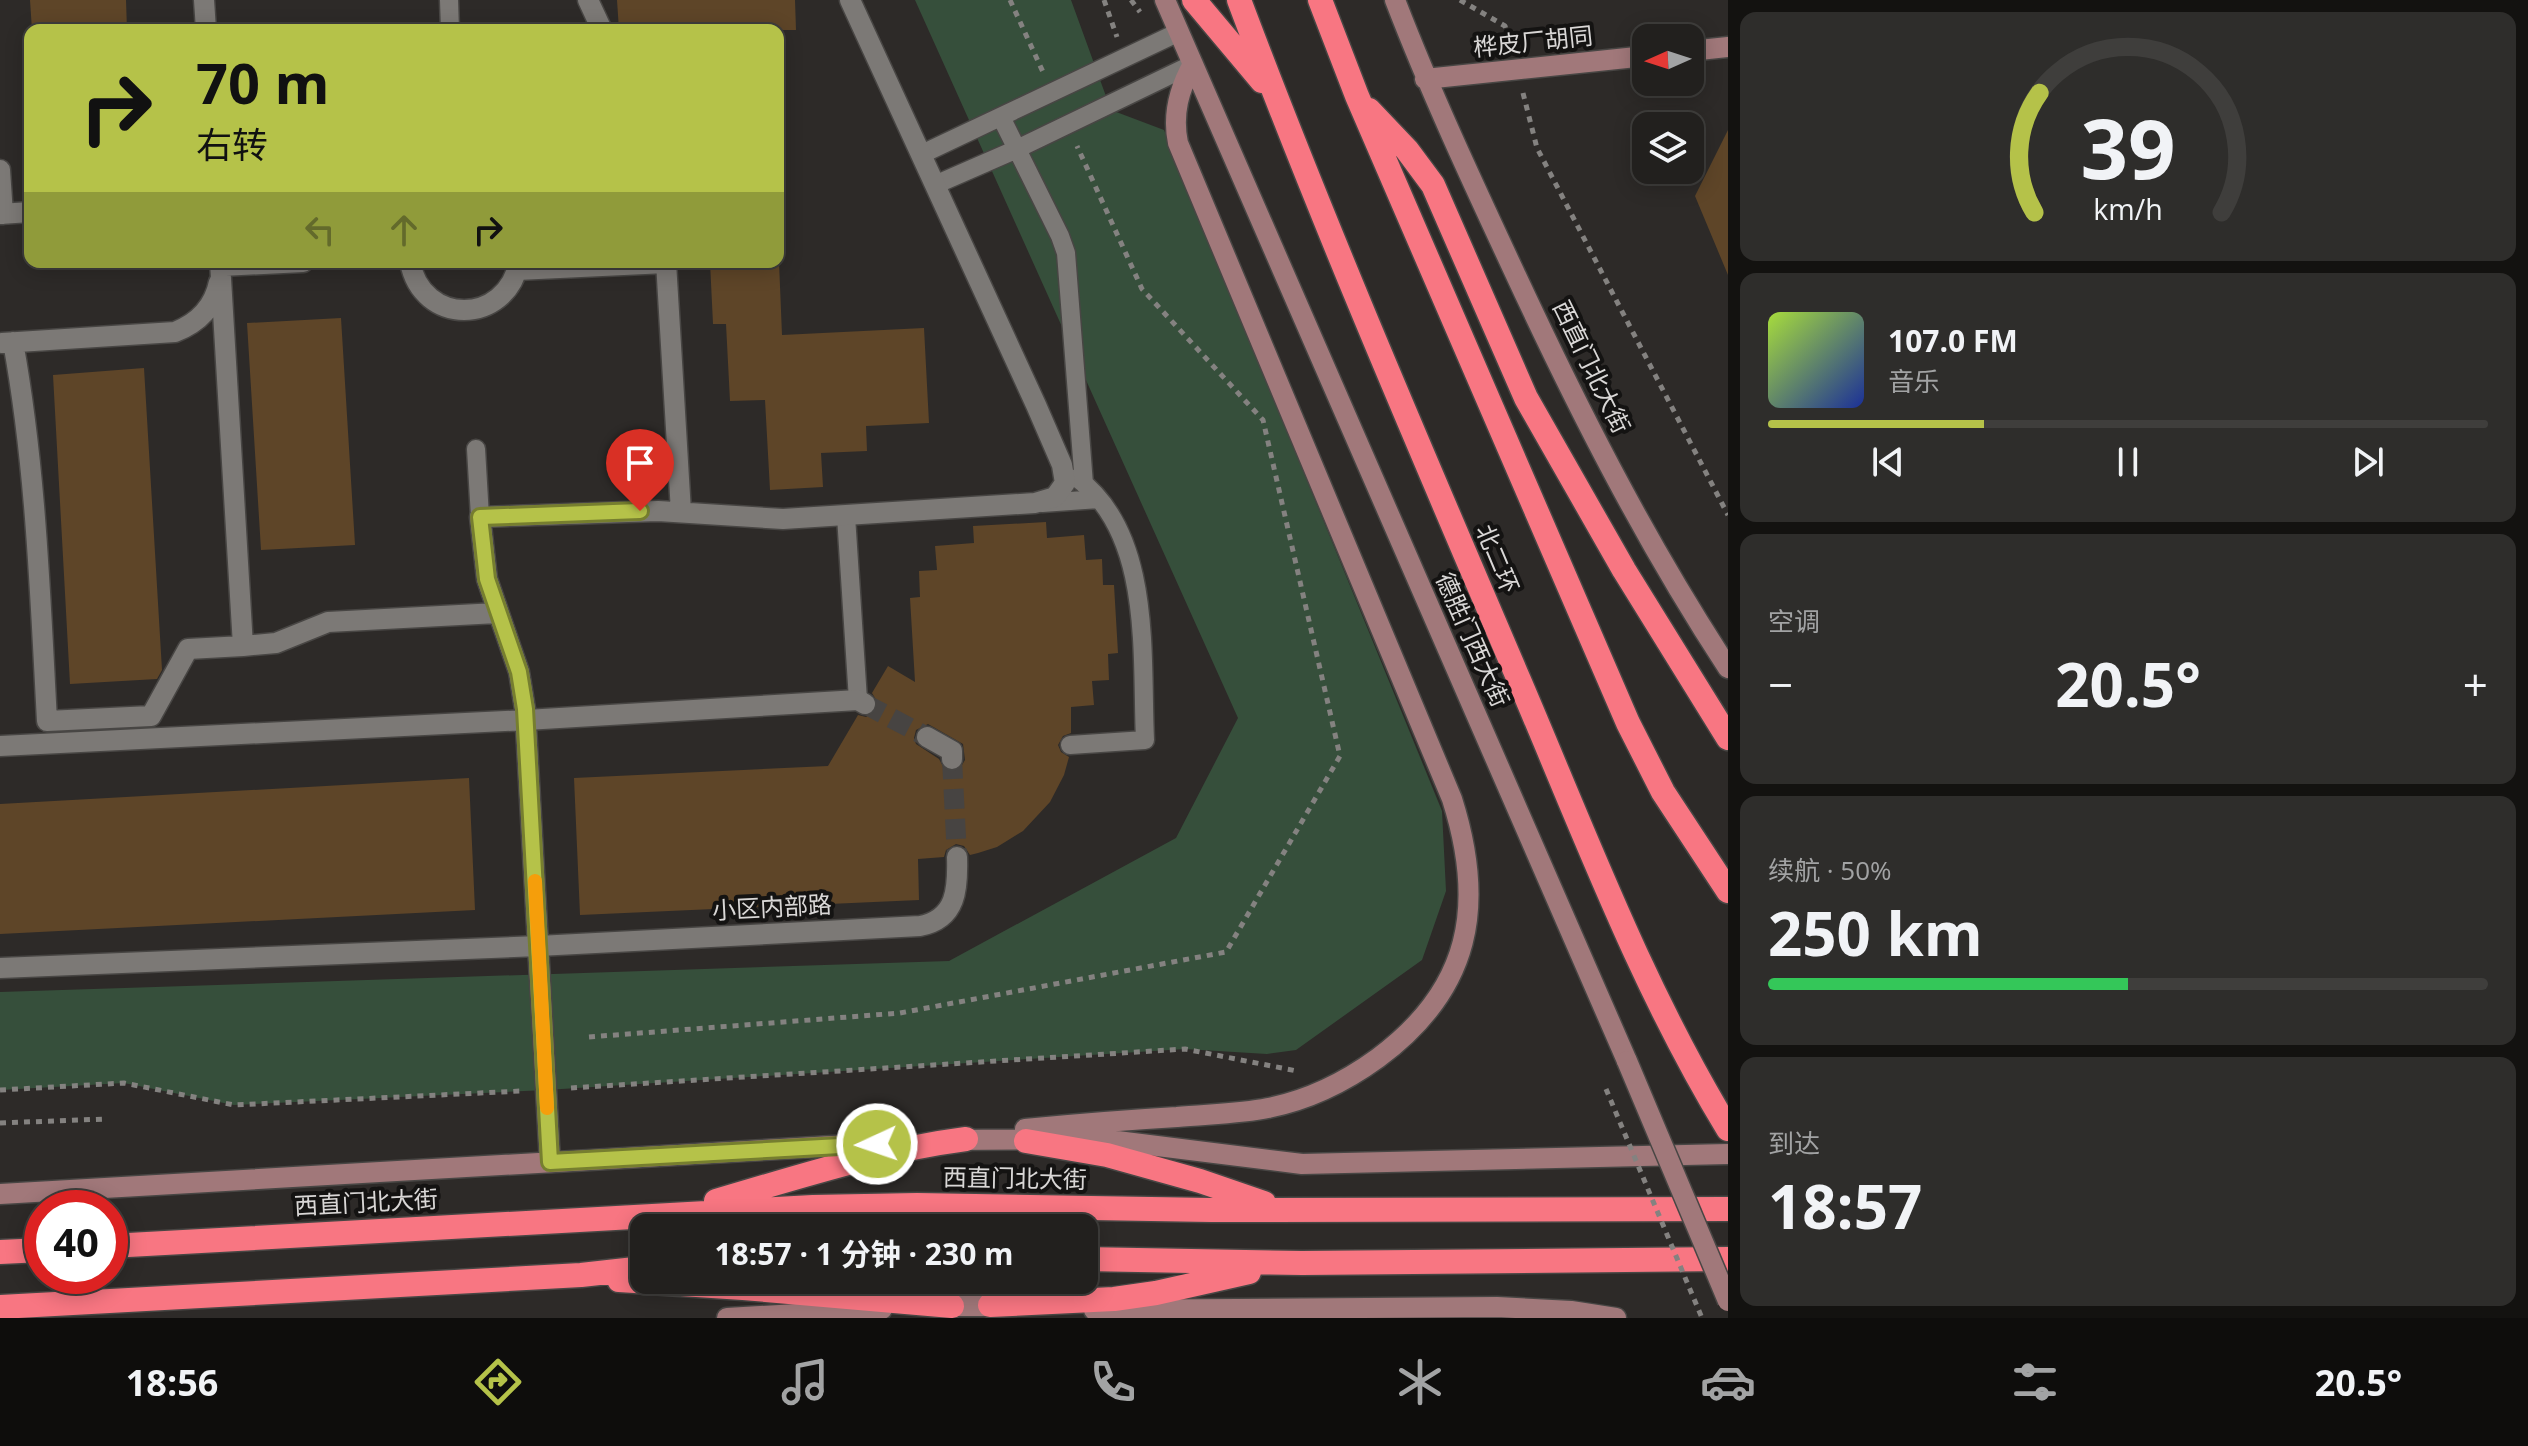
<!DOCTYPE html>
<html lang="zh">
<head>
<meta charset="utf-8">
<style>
  :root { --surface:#22201e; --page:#2e2d2b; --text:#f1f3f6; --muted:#a2a3a4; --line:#3f3e3c; --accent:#b5c249 }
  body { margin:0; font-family:"Open Sans","Noto Sans SC",sans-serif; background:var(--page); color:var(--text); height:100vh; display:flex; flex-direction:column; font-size:30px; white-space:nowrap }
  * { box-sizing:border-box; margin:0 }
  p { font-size:26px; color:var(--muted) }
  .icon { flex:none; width:44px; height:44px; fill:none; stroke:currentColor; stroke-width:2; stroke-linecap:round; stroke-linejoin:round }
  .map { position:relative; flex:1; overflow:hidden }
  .sheet { display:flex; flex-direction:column; gap:12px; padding:12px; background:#131210; width:800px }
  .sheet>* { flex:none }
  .banner { position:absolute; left:24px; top:24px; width:760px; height:244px; border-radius:16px; box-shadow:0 4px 20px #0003,0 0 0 2px var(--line); background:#b5c249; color:#111; overflow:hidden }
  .needle { width:52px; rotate:267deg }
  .tools { position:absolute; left:1632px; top:24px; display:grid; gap:16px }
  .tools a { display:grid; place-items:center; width:72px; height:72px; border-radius:16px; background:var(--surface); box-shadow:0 4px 20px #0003,0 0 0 2px var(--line); font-size:40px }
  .speed { position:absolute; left:24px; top:1190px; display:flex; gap:16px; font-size:40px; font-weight:700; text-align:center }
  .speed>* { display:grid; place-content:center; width:104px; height:104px; border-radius:50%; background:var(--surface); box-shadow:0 4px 20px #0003,0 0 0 2px var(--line); line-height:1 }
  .speed .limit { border:12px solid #d22; background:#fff; color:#111 }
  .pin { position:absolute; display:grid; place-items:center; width:68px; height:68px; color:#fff; margin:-82px -34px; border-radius:50% 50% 50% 0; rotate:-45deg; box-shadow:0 0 8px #0007 }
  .pin .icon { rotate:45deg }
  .me { position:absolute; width:88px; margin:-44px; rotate:267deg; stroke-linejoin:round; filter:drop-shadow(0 0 6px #0008) }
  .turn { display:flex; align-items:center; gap:28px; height:168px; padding:0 40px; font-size:36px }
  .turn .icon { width:104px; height:104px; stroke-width:2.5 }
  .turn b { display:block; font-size:56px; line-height:68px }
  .lanes { display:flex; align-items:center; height:76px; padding:0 40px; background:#0003; justify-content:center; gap:40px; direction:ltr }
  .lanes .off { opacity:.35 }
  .big { font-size:60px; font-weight:700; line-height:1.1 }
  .sheet .tile { flex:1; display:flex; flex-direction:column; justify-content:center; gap:12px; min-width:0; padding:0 28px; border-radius:16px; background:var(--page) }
  .sheet .dial { align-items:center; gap:0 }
  .dial svg { height:208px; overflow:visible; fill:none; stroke:var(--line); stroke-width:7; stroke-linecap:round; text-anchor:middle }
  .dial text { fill:var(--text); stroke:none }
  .song { display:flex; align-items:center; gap:24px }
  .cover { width:96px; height:96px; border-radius:12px; background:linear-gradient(135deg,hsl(80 70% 55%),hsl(230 70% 35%)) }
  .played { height:8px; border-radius:4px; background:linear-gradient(90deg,var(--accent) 30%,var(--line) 30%) }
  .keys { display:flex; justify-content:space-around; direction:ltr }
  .heat { display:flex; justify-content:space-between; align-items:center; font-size:44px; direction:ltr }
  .charge { height:12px; border-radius:6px; background:linear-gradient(90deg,#34c759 50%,var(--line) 0) }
  .trip { position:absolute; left:630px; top:1214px; width:468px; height:80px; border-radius:16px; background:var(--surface); box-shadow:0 4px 20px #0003,0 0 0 2px var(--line); font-weight:700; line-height:80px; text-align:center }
  .menu { display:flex; height:128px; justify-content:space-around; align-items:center; background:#0e0d0c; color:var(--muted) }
  .menu .icon { width:56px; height:56px }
  .menu .selected { color:var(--accent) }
  .menu b { font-size:36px; color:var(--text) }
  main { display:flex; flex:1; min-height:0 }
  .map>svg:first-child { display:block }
  .green { fill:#364f3b }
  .building { fill:#5e4528; fill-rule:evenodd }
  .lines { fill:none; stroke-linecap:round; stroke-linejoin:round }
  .street-tunnel { stroke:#474442; stroke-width:20; stroke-dasharray:20 10; stroke-linecap:butt }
  .lane-casing { stroke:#484644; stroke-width:21 }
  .street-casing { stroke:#484644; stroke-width:23 }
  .secondary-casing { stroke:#484644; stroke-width:23 }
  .highway-casing { stroke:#484644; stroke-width:27 }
  .path { stroke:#848280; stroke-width:5; stroke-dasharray:6 6; stroke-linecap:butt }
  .lane { stroke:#7c7976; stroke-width:18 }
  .street { stroke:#7c7976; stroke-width:20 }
  .secondary { stroke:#a1787a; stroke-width:20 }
  .highway { stroke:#f87682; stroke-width:24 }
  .secondary-bridge-casing { stroke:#484644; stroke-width:23; stroke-linecap:butt }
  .path-bridge { stroke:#848280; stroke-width:5; stroke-dasharray:6 6; stroke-linecap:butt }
  .secondary-bridge { stroke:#a1787a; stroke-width:20 }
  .route-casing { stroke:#767e2f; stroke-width:20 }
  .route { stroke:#b5c249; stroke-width:14 }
  .slow { stroke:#f59e0b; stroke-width:14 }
  .labels { text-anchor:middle; stroke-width:8; stroke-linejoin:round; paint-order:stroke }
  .street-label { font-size:24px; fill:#d9d7d6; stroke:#141312 }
</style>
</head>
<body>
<main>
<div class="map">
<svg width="1728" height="1318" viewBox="0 0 1728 1318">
  <rect width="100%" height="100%" fill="#2d2a28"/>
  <path class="green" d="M 915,0 L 1071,0 L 1111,110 L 1164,130 L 1442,811 L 1446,891 L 1422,960 L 1296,1050 L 1267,1054 L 1185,1049 L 546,1090 L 234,1105 L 124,1083 L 0,1090 L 0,992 L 949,961 L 1176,838 L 1238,718 Z"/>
  <path class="building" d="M 30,0 L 126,0 L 127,30 L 32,30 Z
    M 617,0 L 795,0 L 796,30 L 619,30 Z
    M 1728,130 L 1728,275 L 1695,196 Z
    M 710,262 L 779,262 L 782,335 L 924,328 L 929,423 L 866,426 L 867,451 L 821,453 L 823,487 L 770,490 L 765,400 L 730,401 L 726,324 L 713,324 Z
    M 341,318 L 355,545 L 261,550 L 247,323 Z
    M 144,368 L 162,670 L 157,679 L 70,684 L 53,375 Z
    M 1046,522 L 1047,538 L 1084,535 L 1086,560 L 1102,559 L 1103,585 L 1114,585 L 1118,653 L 1108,654 L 1109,680 L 1092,681 L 1094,705 L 1071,707 L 1071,733 L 1063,736 L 1058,745 L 1061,752 L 1069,757 L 1064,775 L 1050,802 L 1023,831 L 997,847 L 978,853 L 970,855 L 964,846 L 956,844 L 946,850 L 944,857 L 918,859 L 919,900 L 580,915 L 574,778 L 828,766 L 858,715 L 866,717 L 876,711 L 878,703 L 872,693 L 888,666 L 915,682 L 910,598 L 920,597 L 919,571 L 937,570 L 935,546 L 974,543 L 973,526 ZM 928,724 L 963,744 L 965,760 L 959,770 L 953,772 L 945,770 L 939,759 L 916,744 L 914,738 L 916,730 Z
    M 469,778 L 475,910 L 0,934 L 0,804 Z"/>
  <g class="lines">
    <path class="street-tunnel" d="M 865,704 L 927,737
      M 952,759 L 957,857"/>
    <defs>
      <path id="lane" d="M 449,0 L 450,30
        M 1001,117 L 1060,236 L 1066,253 L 1084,484
        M 922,154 L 1179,32
        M 937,184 L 1017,149 L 1193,64
        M 476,449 L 480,517
        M 1042,503 L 1099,499
        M 846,516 L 858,700
        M 1070,745 L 1145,740 C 1141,656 1153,534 1077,478"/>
      <path id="street" d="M 204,0 L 206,30
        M 588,0 L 602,30
        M 0,170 L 3,214
        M 0,214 L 30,212
        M 410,262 C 422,326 506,326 519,262
        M 666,262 L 681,512
        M 221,266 L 303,262
        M 517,270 L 666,263
        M 13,342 C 36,468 40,593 47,721 L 151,716 L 188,649 L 243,646 L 220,262
        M 2,343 L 175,332 C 198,323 214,307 219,282
        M 243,646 L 276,643 L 328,622 L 497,613
        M 927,737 L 952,751 L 952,759
        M 0,746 L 526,720 L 858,700 L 865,704
        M 0,968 L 538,946 L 920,926 C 957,919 958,888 957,857
        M 550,1162 L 525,709 L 519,672 L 487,579 L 480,517 L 658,511 L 783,519 L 1035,503 L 1055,497 L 1065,483 L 1062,465 L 1036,405 L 850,0"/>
      <path id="secondary" d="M 1165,0 L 1627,1061
        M 1395,0 C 1430,91 1471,179 1512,267 C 1576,405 1644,540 1728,668
        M 1690,51 L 1728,47
        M 1425,79 L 1646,56
        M 1025,1129 C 1076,1124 1126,1120 1177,1117 C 1207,1114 1239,1114 1268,1108 C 1309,1100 1345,1082 1378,1058 C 1471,989 1486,906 1452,799 L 1178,143 C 1172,114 1179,89 1193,64
        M 950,1140 L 1101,1139 L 1302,1164 L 1728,1154
        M 0,1194 L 902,1142
        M 938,1306 L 1002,1306
        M 1094,1310 L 1497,1307 L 1571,1311 L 1616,1318
        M 727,1318 L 882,1309"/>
      <path id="highway" d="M 1194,0 L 1262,81
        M 1239,0 C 1325,229 1423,455 1519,680 C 1584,832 1642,988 1728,1129
        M 1320,0 L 1357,96 L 1628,723 L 1663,792 L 1728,891
        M 1369,110 L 1407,150 L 1433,185 L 1526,398 L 1624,570 L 1728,738
        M 1026,1141 L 1107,1155 L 1200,1181 L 1264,1203
        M 716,1201 C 798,1177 881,1150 966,1139
        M 110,1246 L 813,1207 L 917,1205 L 1211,1210 L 1728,1209
        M 0,1252 L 42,1250
        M 1084,1259 L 1302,1263 L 1728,1259
        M 619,1280 L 743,1288 L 952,1306
        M 990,1305 L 1114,1299 L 1156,1293 L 1249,1272
        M 0,1307 L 581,1275 L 644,1268"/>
    </defs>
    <use href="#lane" class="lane-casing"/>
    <use href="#street" class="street-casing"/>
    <use href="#secondary" class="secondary-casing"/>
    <use href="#highway" class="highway-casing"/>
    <path class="path" d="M 1010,0 L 1043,72
      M 1104,0 L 1117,37
      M 1131,0 L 1140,12
      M 1460,0 L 1505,26 L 1510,44
      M 1523,93 L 1537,148 L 1728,515
      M 589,1037 L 900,1013 L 1226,952 L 1340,756 L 1263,420 L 1142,289 L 1077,146
      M 571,1088 L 1185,1049 L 1297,1071
      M 0,1090 L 124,1083 L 234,1105 L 521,1091
      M 0,1123 L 106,1119"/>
    <use href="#lane" class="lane"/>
    <use href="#street" class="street"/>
    <use href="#secondary" class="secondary"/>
    <use href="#highway" class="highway"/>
    <defs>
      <path id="secondary-bridge" d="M 1627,1061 L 1728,1301"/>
    </defs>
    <use href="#secondary-bridge" class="secondary-bridge-casing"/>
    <path class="path-bridge" d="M 1606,1089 L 1702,1318"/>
    <use href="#secondary-bridge" class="secondary-bridge"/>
  </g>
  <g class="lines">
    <defs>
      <path id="route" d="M 640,511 L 480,517 L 487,579 L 519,672 L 525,709 L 550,1162 L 877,1144"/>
    </defs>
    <use href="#route" class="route-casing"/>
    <use href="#route" class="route"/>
    <path class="slow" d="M 535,881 L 547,1108"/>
  </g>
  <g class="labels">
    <g class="street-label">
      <text transform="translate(1533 42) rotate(-6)" y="8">桦皮厂胡同</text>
      <text transform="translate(1591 367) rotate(64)" y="8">西直门北大街</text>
      <text transform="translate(1497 559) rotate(67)" y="8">北二环</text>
      <text transform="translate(1472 640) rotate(66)" y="8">德胜门西大街</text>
      <text transform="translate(772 908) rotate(-3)" y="8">小区内部路</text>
      <text transform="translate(1015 1179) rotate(1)" y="8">西直门北大街</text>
      <text transform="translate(366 1203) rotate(-3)" y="8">西直门北大街</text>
    </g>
  </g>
</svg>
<div class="tools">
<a><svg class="needle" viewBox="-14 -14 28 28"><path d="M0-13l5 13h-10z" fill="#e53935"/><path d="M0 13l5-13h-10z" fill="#a2a3a4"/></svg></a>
<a><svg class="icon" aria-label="layers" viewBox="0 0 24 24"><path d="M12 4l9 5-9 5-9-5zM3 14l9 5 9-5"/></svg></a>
</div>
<div class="speed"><div class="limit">40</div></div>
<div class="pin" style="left:640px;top:511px;background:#d93025"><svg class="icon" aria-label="arrive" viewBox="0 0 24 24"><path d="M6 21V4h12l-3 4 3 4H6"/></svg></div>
<svg class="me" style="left:877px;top:1144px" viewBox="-20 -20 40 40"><circle r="17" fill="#b5c249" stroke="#fff" stroke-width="3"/><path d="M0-11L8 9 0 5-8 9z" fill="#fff"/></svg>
<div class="trip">18:57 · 1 分钟 · 230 m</div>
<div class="banner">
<div class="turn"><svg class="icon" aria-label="right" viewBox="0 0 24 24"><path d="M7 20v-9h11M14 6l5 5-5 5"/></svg><div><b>70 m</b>右转</div></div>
<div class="lanes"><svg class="icon off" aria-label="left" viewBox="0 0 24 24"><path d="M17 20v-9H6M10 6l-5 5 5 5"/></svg><svg class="icon off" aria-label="ahead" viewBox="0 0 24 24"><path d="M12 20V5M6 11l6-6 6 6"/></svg><svg class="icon" aria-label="right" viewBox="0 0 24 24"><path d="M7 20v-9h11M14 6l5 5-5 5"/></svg></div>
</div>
</div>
<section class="sheet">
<div class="tile dial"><svg viewBox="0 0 100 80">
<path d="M14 69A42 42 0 1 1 86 69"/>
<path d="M14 69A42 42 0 0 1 16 23" stroke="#b5c249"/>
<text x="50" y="56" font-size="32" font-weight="700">39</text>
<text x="50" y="72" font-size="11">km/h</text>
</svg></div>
<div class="tile">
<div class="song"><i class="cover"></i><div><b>107.0 FM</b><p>音乐</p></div></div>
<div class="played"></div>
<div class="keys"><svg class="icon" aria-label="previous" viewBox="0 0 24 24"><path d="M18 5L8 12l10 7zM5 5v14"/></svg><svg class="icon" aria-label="pause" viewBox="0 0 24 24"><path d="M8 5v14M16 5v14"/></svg><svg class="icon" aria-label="next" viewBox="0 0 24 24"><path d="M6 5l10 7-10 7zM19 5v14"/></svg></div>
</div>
<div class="tile"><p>空调</p>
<div class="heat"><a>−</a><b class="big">20.5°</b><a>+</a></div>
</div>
<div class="tile"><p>续航 · 50%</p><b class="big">250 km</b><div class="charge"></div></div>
<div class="tile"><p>到达</p><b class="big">18:57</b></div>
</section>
</main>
<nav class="menu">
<b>18:56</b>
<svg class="icon selected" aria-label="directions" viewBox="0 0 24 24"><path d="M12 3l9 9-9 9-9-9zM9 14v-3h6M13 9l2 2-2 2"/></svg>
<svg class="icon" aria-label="music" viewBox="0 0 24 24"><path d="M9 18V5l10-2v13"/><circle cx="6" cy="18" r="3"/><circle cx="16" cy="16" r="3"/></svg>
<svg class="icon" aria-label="phone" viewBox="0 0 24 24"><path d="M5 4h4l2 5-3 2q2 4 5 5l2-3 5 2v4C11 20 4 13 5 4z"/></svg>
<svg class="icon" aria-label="climate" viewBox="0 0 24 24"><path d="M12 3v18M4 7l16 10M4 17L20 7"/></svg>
<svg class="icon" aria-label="car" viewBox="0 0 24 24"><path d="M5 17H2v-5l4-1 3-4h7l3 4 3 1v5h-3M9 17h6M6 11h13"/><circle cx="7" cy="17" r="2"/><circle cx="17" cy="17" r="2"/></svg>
<svg class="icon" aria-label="filters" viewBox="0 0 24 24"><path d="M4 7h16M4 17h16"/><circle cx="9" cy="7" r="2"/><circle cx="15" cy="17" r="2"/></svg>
<b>20.5°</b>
</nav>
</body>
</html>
